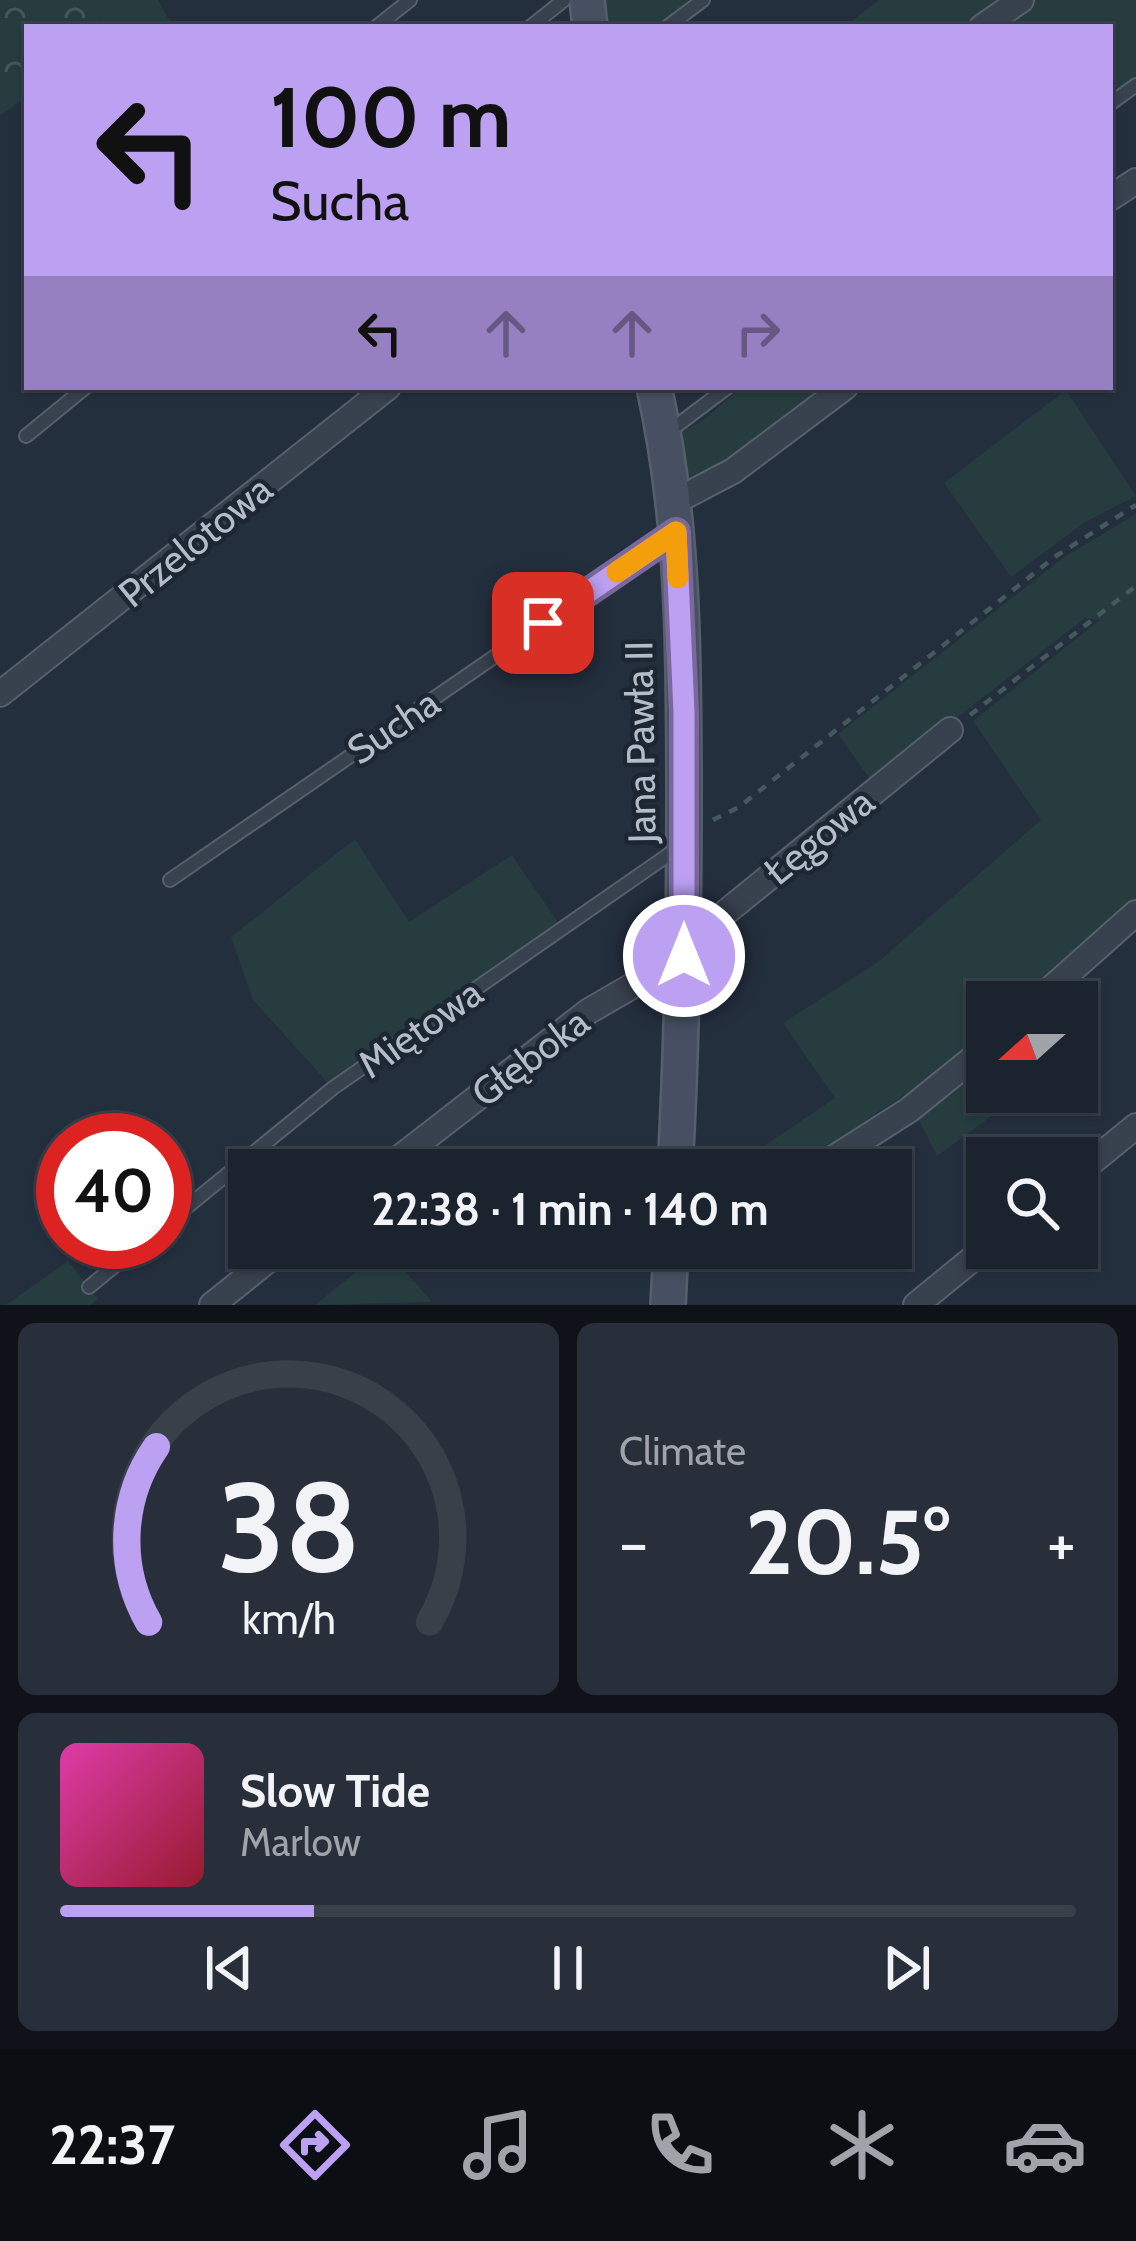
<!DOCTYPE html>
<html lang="en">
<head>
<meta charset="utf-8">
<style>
  :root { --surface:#1b232e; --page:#282f3a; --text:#f1f3f6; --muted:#a0a4aa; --line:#39404a; --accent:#bca0f2 }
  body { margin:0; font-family:Cabin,sans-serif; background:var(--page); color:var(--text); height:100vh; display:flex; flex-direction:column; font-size:45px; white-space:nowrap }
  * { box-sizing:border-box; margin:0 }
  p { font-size:39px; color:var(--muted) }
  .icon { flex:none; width:66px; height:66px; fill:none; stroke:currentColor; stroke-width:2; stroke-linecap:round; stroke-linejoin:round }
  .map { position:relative; height:1305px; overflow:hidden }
  .panel { display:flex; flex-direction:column; gap:18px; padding:18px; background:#0f1319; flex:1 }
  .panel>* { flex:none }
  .hud { position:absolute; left:24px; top:24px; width:1089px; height:366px; border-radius:0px; box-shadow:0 3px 9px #0004,0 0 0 3px var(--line); background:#bca0f2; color:#111; overflow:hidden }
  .needle { width:78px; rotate:249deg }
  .buttons { position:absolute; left:966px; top:981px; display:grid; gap:24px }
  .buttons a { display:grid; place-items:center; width:132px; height:132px; border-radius:0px; background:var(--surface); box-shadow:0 3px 9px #0004,0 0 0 3px var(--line); font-size:60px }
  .speed { position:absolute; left:36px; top:1113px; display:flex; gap:24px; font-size:60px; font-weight:700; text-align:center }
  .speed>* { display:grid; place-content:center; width:156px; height:156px; border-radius:50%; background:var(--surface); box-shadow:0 3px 9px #0004,0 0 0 3px var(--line); line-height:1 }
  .speed .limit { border:18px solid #d22; background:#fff; color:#111 }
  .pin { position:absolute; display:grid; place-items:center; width:102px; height:102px; color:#fff; margin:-51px; border-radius:24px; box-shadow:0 6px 18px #0006 }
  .me { position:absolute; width:132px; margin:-66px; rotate:0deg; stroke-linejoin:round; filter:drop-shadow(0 0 9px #0008) }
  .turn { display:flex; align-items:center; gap:42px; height:252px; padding:0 48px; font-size:54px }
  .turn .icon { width:156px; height:156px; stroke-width:2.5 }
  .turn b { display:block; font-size:84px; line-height:102px }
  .lanes { display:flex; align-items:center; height:114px; padding:0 48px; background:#0003; justify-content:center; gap:60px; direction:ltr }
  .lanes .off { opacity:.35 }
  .big { font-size:90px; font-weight:700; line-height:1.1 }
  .panel .tile { flex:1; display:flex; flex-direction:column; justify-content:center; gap:18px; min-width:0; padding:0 42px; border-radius:18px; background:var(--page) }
  .panel .dial { align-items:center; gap:0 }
  .dial svg { height:312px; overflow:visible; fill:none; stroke:var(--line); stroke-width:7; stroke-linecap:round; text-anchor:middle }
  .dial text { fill:var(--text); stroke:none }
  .song { display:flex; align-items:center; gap:36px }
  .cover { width:144px; height:144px; border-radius:18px; background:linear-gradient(135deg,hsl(320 70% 55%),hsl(350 70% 35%)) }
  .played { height:12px; border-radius:6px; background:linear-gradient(90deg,var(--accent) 25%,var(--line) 25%) }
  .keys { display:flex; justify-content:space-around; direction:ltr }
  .heat { display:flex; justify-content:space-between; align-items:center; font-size:66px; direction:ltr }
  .panel .tiles { flex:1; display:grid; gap:18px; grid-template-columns:1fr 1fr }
  .tile:last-child { grid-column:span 2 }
  .trip { position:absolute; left:228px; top:1149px; width:684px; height:120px; border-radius:0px; background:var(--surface); box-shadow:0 3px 9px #0004,0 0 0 3px var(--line); font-weight:700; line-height:120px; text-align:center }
  .tabs { display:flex; height:192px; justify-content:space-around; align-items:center; background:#0b0e12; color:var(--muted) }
  .tabs .icon { width:84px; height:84px }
  .tabs .active { color:var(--accent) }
  .tabs b { font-size:54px; color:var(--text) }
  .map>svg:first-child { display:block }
  .grass { fill:#263c3f }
  .forest { fill:url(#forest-crowns) }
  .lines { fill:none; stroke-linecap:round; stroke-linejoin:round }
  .lane-casing { stroke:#565f6c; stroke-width:16 }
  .street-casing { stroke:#565f6c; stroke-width:28 }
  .secondary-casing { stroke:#565f6c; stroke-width:38 }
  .path { stroke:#44595c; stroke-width:4.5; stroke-dasharray:9 9; stroke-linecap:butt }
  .lane { stroke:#38414e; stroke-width:12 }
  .street { stroke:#38414e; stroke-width:24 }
  .secondary { stroke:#465061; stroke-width:33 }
  .route-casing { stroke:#7a689d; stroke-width:30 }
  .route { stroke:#bca0f2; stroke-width:21 }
  .slow { stroke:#f59e0b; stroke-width:21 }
  .labels { text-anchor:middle; stroke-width:9; stroke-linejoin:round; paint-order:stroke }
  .street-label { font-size:39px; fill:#b4bcc9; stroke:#1d2633 }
</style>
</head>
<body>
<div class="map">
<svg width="1136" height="1305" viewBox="0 0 1136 1305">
  <defs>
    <pattern id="forest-crowns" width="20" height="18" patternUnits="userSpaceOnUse" patternTransform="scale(3)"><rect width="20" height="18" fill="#263c3f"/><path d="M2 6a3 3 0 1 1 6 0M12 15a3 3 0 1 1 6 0" fill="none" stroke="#435659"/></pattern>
  </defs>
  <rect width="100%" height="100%" fill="#242f3e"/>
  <path class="grass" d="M 95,0 L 158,0 L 173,27 L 102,27 Z
    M 599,0 L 689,0 L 655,27 L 602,27 Z
    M 879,0 L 1009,0 L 969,27 L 844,27 Z
    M 1030,0 L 1136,0 L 1136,80 L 1110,98 L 1110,27 L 991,27 Z
    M 742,387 L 835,387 L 730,466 L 690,482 L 678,433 L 701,422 Z
    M 1066,390 L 1136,496 L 1085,522 L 1011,577 L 944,483 Z
    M 1136,514 L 1136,900 L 1028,1002 L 987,1002 L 987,1039 L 792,1170 L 699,1170 L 737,1164 L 835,1098 L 783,1023 L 878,962 L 1041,820 L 973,721 L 1100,620 L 1085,618 L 873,783 L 838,734 L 1063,558 Z
    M 355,839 L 409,922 L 512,855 L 559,924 L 329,1084 L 253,1000 L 231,937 Z
    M 987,1056 L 987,1092 L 1024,1092 L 937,1156 L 915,1112 Z
    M 385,1248 L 432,1302 L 315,1305 Z
    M 68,1261 L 98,1299 L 90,1305 L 6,1305 Z"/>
  <path class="forest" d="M 0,0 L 95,0 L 102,27 L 27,27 L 27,97 L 0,115 Z"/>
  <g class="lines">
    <defs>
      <path id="lane" d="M 376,27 L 410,0
        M 530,27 L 564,0
        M 667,27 L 703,0
        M 1110,104 L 1136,85
        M 667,433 L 728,387
        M 26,436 L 86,387
        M 170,880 L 670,536
        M 165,1225 L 333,1088 L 681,846
        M 89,1287 L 144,1242"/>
      <path id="street" d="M 982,27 L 1021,0
        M 1110,198 L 1136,181
        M 674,502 L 733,471 L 845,387
        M 0,694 L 388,387
        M 684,937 L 720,917 L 950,730
        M 1036,1002 L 1136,913
        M 384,1170 L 589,1011 L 684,956
        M 815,1170 L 909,1110 L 987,1047
        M 1077,1174 L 1136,1126
        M 212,1305 L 283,1248
        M 916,1305 L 987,1247"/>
      <path id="secondary" d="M 587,0 L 590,27
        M 654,387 C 684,520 684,660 684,796 C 684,921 682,1045 675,1170
        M 668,1305 L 671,1248"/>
    </defs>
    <use href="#lane" class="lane-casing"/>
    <use href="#street" class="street-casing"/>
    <use href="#secondary" class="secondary-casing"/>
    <path class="path" d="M 970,715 L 1136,586
      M 713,820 L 739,807 L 1056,556 L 1136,505"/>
    <use href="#lane" class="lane"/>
    <use href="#street" class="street"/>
    <use href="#secondary" class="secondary"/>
  </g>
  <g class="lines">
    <defs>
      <path id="route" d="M 543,623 L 676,532 L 684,712 L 684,956"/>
    </defs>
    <use href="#route" class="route-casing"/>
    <use href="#route" class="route"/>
    <path class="slow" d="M 617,572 L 676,532 L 678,578"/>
  </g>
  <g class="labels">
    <g class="street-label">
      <text transform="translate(195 541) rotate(-39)" y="14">Przelotowa</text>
      <text transform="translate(393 726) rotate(-34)" y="14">Sucha</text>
      <text transform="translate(640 742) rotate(-91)" y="14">Jana Pawła II</text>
      <text transform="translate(819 836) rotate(-39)" y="14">Łęgowa</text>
      <text transform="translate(420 1028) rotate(-35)" y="14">Miętowa</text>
      <text transform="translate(530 1057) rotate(-37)" y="14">Głęboka</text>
    </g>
  </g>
</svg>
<div class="buttons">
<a><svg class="needle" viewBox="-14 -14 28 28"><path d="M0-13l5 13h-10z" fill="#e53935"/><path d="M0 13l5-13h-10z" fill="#a0a4aa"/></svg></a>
<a><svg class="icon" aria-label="search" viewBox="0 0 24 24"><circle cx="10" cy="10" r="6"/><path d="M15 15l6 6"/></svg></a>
</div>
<div class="speed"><div class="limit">40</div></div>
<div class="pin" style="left:543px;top:623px;background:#d93025"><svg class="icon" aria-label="arrive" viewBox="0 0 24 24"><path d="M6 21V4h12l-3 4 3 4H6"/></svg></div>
<svg class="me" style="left:684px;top:956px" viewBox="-20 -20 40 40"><circle r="17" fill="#bca0f2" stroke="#fff" stroke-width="3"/><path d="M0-11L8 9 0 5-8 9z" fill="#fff"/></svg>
<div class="trip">22:38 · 1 min · 140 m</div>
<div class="hud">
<div class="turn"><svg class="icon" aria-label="left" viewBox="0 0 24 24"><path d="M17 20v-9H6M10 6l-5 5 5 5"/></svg><div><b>100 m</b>Sucha</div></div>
<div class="lanes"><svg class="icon" aria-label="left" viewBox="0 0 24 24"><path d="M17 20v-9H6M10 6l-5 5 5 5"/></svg><svg class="icon off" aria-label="ahead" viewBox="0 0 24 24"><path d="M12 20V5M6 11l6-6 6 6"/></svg><svg class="icon off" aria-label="ahead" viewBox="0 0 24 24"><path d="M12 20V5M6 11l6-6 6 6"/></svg><svg class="icon off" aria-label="right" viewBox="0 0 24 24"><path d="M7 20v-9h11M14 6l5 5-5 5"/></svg></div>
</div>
</div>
<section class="panel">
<div class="tiles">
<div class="tile dial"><svg viewBox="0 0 100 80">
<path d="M14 69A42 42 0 1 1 86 69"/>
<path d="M14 69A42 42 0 0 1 16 24" stroke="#bca0f2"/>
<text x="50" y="56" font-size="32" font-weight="700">38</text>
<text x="50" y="72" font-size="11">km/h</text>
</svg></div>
<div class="tile"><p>Climate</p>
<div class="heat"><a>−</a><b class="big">20.5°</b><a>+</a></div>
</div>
<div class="tile">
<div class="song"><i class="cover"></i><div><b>Slow Tide</b><p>Marlow</p></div></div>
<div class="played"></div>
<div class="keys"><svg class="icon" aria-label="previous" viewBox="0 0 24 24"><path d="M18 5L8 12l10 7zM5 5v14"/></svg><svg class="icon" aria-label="pause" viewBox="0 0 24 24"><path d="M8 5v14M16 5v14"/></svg><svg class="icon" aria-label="next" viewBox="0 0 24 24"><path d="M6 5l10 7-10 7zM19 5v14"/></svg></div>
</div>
</div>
</section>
<nav class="tabs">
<b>22:37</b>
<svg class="icon active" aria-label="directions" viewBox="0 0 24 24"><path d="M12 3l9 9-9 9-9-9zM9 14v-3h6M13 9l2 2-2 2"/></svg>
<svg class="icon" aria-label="music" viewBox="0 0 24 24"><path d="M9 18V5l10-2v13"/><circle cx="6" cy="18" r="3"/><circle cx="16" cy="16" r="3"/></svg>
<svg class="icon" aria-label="phone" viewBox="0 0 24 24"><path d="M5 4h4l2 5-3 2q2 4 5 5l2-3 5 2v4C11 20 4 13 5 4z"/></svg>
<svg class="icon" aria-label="climate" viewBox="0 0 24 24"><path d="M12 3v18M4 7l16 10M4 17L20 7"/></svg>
<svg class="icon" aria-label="car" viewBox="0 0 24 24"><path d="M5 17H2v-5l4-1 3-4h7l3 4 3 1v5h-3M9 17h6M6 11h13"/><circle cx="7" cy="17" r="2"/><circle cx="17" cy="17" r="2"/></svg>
</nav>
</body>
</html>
